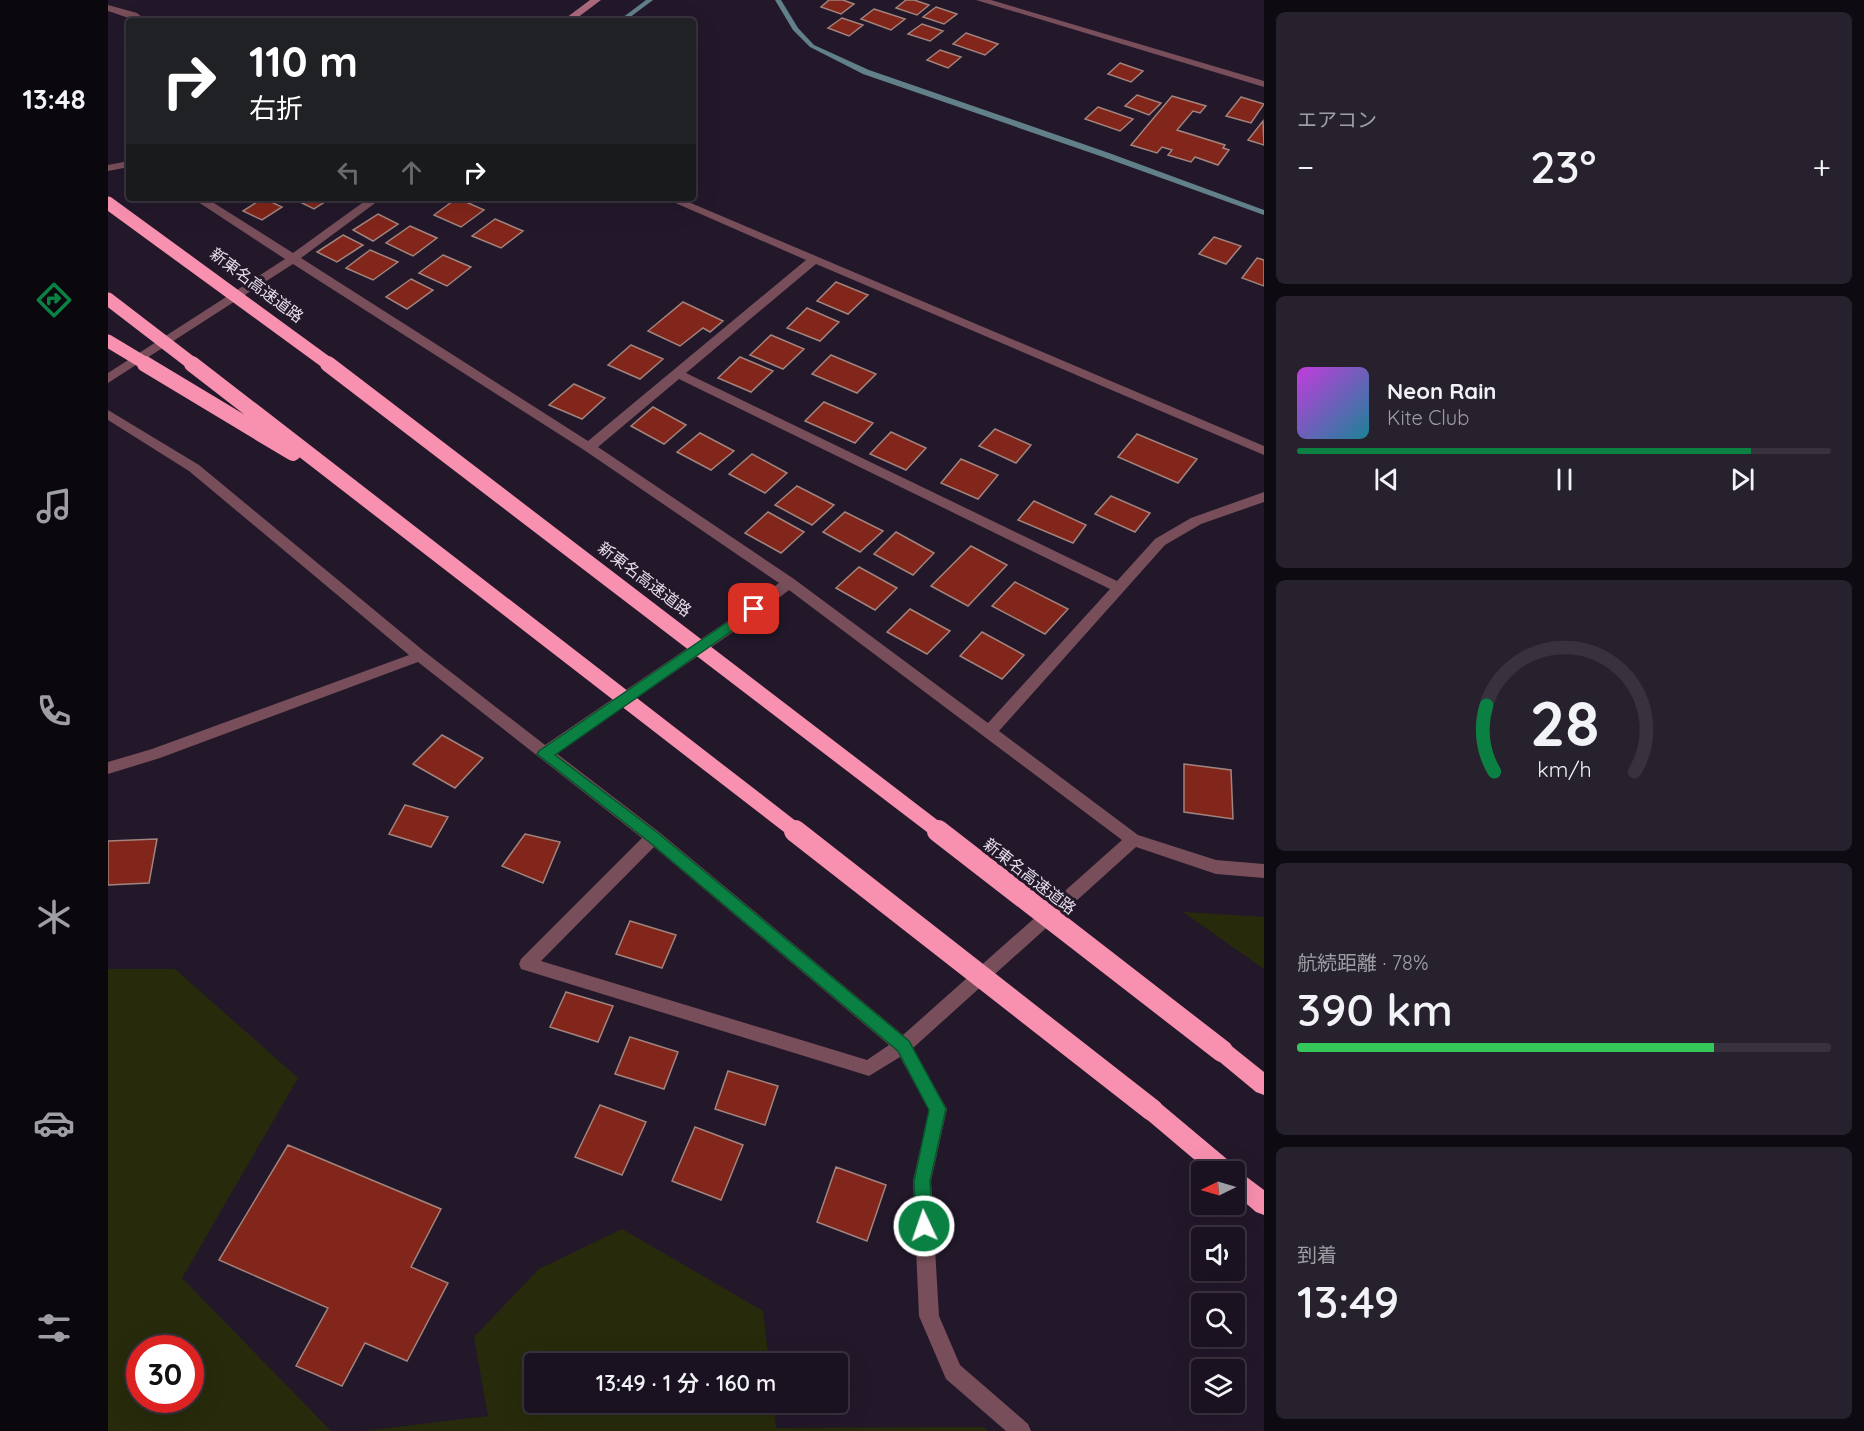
<!DOCTYPE html>
<html lang="ja">
<head>
<meta charset="utf-8">
<style>
  :root { --surface:#1a1220; --page:#27202d; --text:#f1f3f6; --muted:#9f9ea5; --line:#38323e; --accent:#0b8043 }
  body { margin:0; font-family:Quicksand,"Noto Sans JP",sans-serif; background:var(--page); color:var(--text); height:100vh; display:flex; flex-direction:column; font-size:22px; white-space:nowrap }
  * { box-sizing:border-box; margin:0 }
  p { font-size:20px; color:var(--muted) }
  .icon { flex:none; width:33px; height:33px; fill:none; stroke:currentColor; stroke-width:2; stroke-linecap:round; stroke-linejoin:round }
  .map { position:relative; flex:1; overflow:hidden }
  .panel { display:flex; flex-direction:column; gap:12px; padding:12px; background:#0e0a12; width:600px }
  .panel>* { flex:none }
  .hud { position:absolute; left:18px; top:18px; width:570px; height:183px; border-radius:6px; box-shadow:0 6px 24px #0002,0 0 0 2px var(--line); background:#202124; color:#fff; overflow:hidden }
  .needle { width:39px; rotate:265deg }
  .controls { position:absolute; left:1083px; top:1161px; display:grid; gap:12px }
  .controls a { display:grid; place-items:center; width:54px; height:54px; border-radius:6px; background:var(--surface); box-shadow:0 6px 24px #0002,0 0 0 2px var(--line); font-size:30px }
  .speed { position:absolute; left:18px; top:1335px; display:flex; gap:12px; font-size:30px; font-weight:700; text-align:center }
  .speed>* { display:grid; place-content:center; width:78px; height:78px; border-radius:50%; background:var(--surface); box-shadow:0 6px 24px #0002,0 0 0 2px var(--line); line-height:1 }
  .speed .limit { border:9px solid #d22; background:#fff; color:#111 }
  .pin { position:absolute; display:grid; place-items:center; width:51px; height:51px; color:#fff; margin:-26px; border-radius:12px; box-shadow:0 3px 9px #0006 }
  .me { position:absolute; width:66px; margin:-33px; rotate:357deg; stroke-linejoin:round; filter:drop-shadow(0 0 4px #0008) }
  .turn { display:flex; align-items:center; gap:21px; height:126px; padding:0 24px; font-size:27px }
  .turn .icon { width:78px; height:78px; stroke-width:2.5 }
  .turn b { display:block; font-size:42px; line-height:51px }
  .lanes { display:flex; align-items:center; height:57px; padding:0 24px; background:#0003; justify-content:center; gap:30px; direction:ltr }
  .lanes .off { opacity:.35 }
  .big { font-size:45px; font-weight:600; line-height:1.1 }
  .panel .card { flex:1; display:flex; flex-direction:column; justify-content:center; gap:9px; min-width:0; padding:0 21px; border-radius:9px; background:var(--page) }
  .panel .dial { align-items:center; gap:0 }
  .dial svg { height:156px; overflow:visible; fill:none; stroke:var(--line); stroke-width:7; stroke-linecap:round; text-anchor:middle }
  .dial text { fill:var(--text); stroke:none }
  .song { display:flex; align-items:center; gap:18px }
  .cover { width:72px; height:72px; border-radius:9px; background:linear-gradient(135deg,hsl(290 70% 55%),hsl(190 70% 35%)) }
  .played { height:6px; border-radius:3px; background:linear-gradient(90deg,var(--accent) 85%,var(--line) 85%) }
  .keys { display:flex; justify-content:space-around; direction:ltr }
  .heat { display:flex; justify-content:space-between; align-items:center; font-size:33px; direction:ltr }
  .charge { height:9px; border-radius:4px; background:linear-gradient(90deg,#34c759 78%,var(--line) 0) }
  .trip { position:absolute; left:416px; top:1353px; width:324px; height:60px; border-radius:6px; background:var(--surface); box-shadow:0 6px 24px #0002,0 0 0 2px var(--line); font-weight:600; line-height:60px; text-align:center }
  main { display:flex; flex:1; min-height:0 }
  .tabs { display:flex; flex-direction:column; width:108px; justify-content:space-around; align-items:center; background:#0a070d; color:var(--muted) }
  .tabs .icon { width:42px; height:42px }
  .tabs .active { color:var(--accent) }
  .tabs b { font-size:27px; color:var(--text) }
  .map>svg:first-child { display:block }
  .green { fill:#272b0b; fill-rule:evenodd }
  .lines { fill:none; stroke-linecap:round; stroke-linejoin:round }
  .stream { fill:#62808a; fill-rule:evenodd }
  .building { fill:#82251a; stroke:#a1847e; stroke-width:1.5 }
  .street { fill:#774e59; fill-rule:evenodd }
  .secondary { fill:#ab697c; fill-rule:evenodd }
  .highway { fill:#f890af; fill-rule:evenodd }
  .highway-bridge-far2 { stroke:#f890af; stroke-width:13 }
  .highway-bridge-far1 { stroke:#f890af; stroke-width:16 }
  .highway-bridge { stroke:#f890af; stroke-width:22 }
  .route { fill:#0b8043; stroke:#07532c; stroke-width:1.5 }
  .labels { text-anchor:middle; stroke-width:6; stroke-linejoin:round; paint-order:stroke }
  .street-label { font-size:16px; fill:#e4ddea; stroke:#22182a }
</style>
</head>
<body>
<main>
<nav class="tabs">
<b>13:48</b>
<svg class="icon active" aria-label="directions" viewBox="0 0 24 24"><path d="M12 3l9 9-9 9-9-9zM9 14v-3h6M13 9l2 2-2 2"/></svg>
<svg class="icon" aria-label="music" viewBox="0 0 24 24"><path d="M9 18V5l10-2v13"/><circle cx="6" cy="18" r="3"/><circle cx="16" cy="16" r="3"/></svg>
<svg class="icon" aria-label="phone" viewBox="0 0 24 24"><path d="M5 4h4l2 5-3 2q2 4 5 5l2-3 5 2v4C11 20 4 13 5 4z"/></svg>
<svg class="icon" aria-label="climate" viewBox="0 0 24 24"><path d="M12 3v18M4 7l16 10M4 17L20 7"/></svg>
<svg class="icon" aria-label="car" viewBox="0 0 24 24"><path d="M5 17H2v-5l4-1 3-4h7l3 4 3 1v5h-3M9 17h6M6 11h13"/><circle cx="7" cy="17" r="2"/><circle cx="17" cy="17" r="2"/></svg>
<svg class="icon" aria-label="filters" viewBox="0 0 24 24"><path d="M4 7h16M4 17h16"/><circle cx="9" cy="7" r="2"/><circle cx="15" cy="17" r="2"/></svg>
</nav>
<div class="map">
<svg width="1156" height="1431" viewBox="0 0 1156 1431">
  <rect width="100%" height="100%" fill="#22182a"/>
  <path class="green" d="M 1075,912 L 1156,917 L 1156,969 Z
    M 0,969 L 67,969 L 190,1078 L 74,1278 L 223,1431 L 0,1431 ZM 32,1348 L 82,1348 L 82,1400 L 32,1400 Z
    M 514,1229 L 655,1311 L 661,1363 L 426,1364 L 426,1402 L 665,1403 L 668,1428 L 876,1427 L 880,1431 L 255,1431 L 380,1416 L 366,1337 L 431,1269 Z"/>
  <g class="lines">
    <path class="stream" d="M 538,0 L 545,0 L 517,21 L 510,21 Z
      M 667,0 L 673,0 L 690,28 L 706,45 L 761,70 L 1001,153 L 1156,210 L 1156,215 L 995,157 L 755,74 L 702,47 L 685,30 Z"/>
  </g>
  <path class="building" d="M 721,0 L 735,0 L 746,4 L 733,14 L 713,7 Z
    M 798,0 L 806,0 L 821,5 L 809,15 L 788,8 Z
    M 828,7 L 849,14 L 836,24 L 815,17 Z
    M 766,9 L 797,19 L 783,30 L 753,19 Z
    M 734,18 L 755,25 L 741,36 L 720,28 Z
    M 814,24 L 835,31 L 822,41 L 800,34 Z
    M 858,33 L 890,44 L 877,55 L 845,44 Z
    M 832,50 L 853,57 L 840,68 L 819,60 Z
    M 1012,63 L 1035,71 L 1023,82 L 1000,74 Z
    M 1029,95 L 1053,103 L 1041,115 L 1017,106 Z
    M 1064,96 L 1098,106 L 1092,113 L 1085,111 L 1069,130 L 1117,145 L 1115,148 L 1121,150 L 1110,165 L 1087,157 L 1083,162 L 1060,155 L 1064,150 L 1054,147 L 1049,153 L 1023,145 Z
    M 1133,97 L 1156,104 L 1143,123 L 1118,116 Z
    M 990,107 L 1025,119 L 1012,131 L 977,119 Z
    M 1155,121 L 1156,145 L 1140,140 Z
    M 155,198 L 174,207 L 154,220 L 135,211 Z
    M 184,198 L 223,198 L 206,209 Z
    M 349,198 L 376,210 L 353,227 L 326,215 Z
    M 270,214 L 290,224 L 265,241 L 245,230 Z
    M 387,219 L 415,231 L 393,248 L 364,236 Z
    M 302,226 L 329,238 L 305,256 L 278,243 Z
    M 235,235 L 255,245 L 229,262 L 209,252 Z
    M 1106,237 L 1133,246 L 1118,264 L 1091,254 Z
    M 262,250 L 290,262 L 265,280 L 238,268 Z
    M 335,255 L 363,267 L 339,286 L 311,273 Z
    M 1149,258 L 1156,260 L 1156,286 L 1134,278 Z
    M 303,279 L 325,290 L 299,309 L 278,297 Z
    M 728,282 L 760,295 L 740,314 L 709,301 Z
    M 575,302 L 615,321 L 602,332 L 595,328 L 572,346 L 540,331 Z
    M 699,308 L 731,322 L 712,341 L 679,328 Z
    M 663,335 L 696,349 L 675,369 L 642,355 Z
    M 523,345 L 555,359 L 532,379 L 500,365 Z
    M 723,355 L 768,374 L 749,393 L 704,374 Z
    M 632,357 L 665,371 L 643,392 L 610,378 Z
    M 466,384 L 497,398 L 474,419 L 441,405 Z
    M 716,402 L 765,423 L 747,443 L 697,421 Z
    M 545,407 L 578,425 L 556,444 L 523,426 Z
    M 887,429 L 923,445 L 908,463 L 871,446 Z
    M 783,432 L 818,448 L 798,470 L 762,454 Z
    M 592,433 L 626,451 L 603,470 L 569,452 Z
    M 1029,434 L 1089,459 L 1070,483 L 1010,457 Z
    M 644,454 L 679,473 L 657,493 L 621,474 Z
    M 853,459 L 890,475 L 870,499 L 833,483 Z
    M 689,486 L 726,505 L 704,525 L 667,505 Z
    M 1003,496 L 1042,513 L 1027,532 L 987,514 Z
    M 926,501 L 978,525 L 965,543 L 910,520 Z
    M 660,512 L 696,532 L 673,553 L 637,533 Z
    M 737,512 L 775,531 L 752,552 L 715,532 Z
    M 788,532 L 826,553 L 805,575 L 766,554 Z
    M 863,546 L 899,565 L 860,606 L 823,586 Z
    M 751,567 L 789,588 L 767,610 L 728,588 Z
    M 907,582 L 960,609 L 937,634 L 884,606 Z
    M 802,609 L 842,631 L 819,654 L 779,632 Z
    M 874,632 L 916,655 L 894,679 L 852,656 Z
    M 334,735 L 375,758 L 347,788 L 305,764 Z
    M 1076,764 L 1123,770 L 1125,819 L 1076,812 Z
    M 297,805 L 340,817 L 323,847 L 281,834 Z
    M 417,834 L 452,842 L 435,883 L 394,866 Z
    M 49,839 L 41,883 L 0,885 L 0,841 Z
    M 522,921 L 568,935 L 554,968 L 508,954 Z
    M 458,992 L 505,1006 L 490,1042 L 442,1027 Z
    M 522,1037 L 570,1052 L 556,1089 L 507,1074 Z
    M 620,1071 L 670,1086 L 657,1125 L 607,1109 Z
    M 492,1105 L 538,1122 L 514,1175 L 467,1157 Z
    M 587,1127 L 635,1145 L 613,1200 L 564,1181 Z
    M 180,1145 L 333,1209 L 303,1267 L 340,1283 L 299,1361 L 257,1343 L 234,1386 L 188,1366 L 220,1308 L 111,1260 Z
    M 728,1167 L 778,1185 L 759,1241 L 709,1222 Z"/>
  <g class="lines">
    <path class="street" d="M 868,0 L 883,0 L 1156,81 L 1156,87 Z
      M 0,5 L 29,13 L 39,21 C 26,21 13,15 0,11 Z
      M 21,161 L 21,167 L 0,171 L 0,165 Z
      M 84,198 L 98,198 L 185,253 L 261,198 L 274,198 L 193,258 L 480,441 L 698,260 L 556,198 L 571,198 L 1156,446 L 1156,455 L 708,264 L 578,373 L 1009,581 L 1047,539 L 1083,518 L 1156,492 L 1156,502 L 1093,524 L 1057,545 L 891,731 L 1030,835 L 1108,860 L 1156,864 L 1156,878 L 1108,874 L 1028,847 L 805,1048 L 839,1109 L 823,1181 L 831,1316 L 852,1365 L 920,1424 L 923,1431 L 898,1431 L 838,1379 L 811,1316 L 805,1181 L 821,1110 L 792,1057 L 761,1076 L 413,969 L 411,964 L 413,959 L 534,838 L 310,662 L 52,758 L 0,774 L 0,762 L 44,749 L 301,655 L 81,471 L 0,420 L 0,410 L 91,465 L 317,652 L 437,745 L 624,618 L 671,583 L 476,450 L 185,264 L 0,383 L 0,373 L 177,259 ZM 571,379 L 1002,589 L 880,723 L 686,579 L 490,447 ZM 681,590 L 1014,840 L 795,1035 L 551,832 L 448,753 L 634,626 ZM 546,847 L 781,1045 L 759,1060 L 433,961 Z"/>
    <path class="secondary" d="M 482,0 L 493,0 L 465,21 L 454,21 Z"/>
    <path class="highway" d="M 1114,1042 L 1121,1044 L 1156,1072 L 1156,1095 L 1148,1092 L 1107,1058 L 1103,1051 L 1107,1044 Z
      M 1044,1100 L 1052,1103 L 1126,1165 L 1128,1169 L 1156,1190 L 1156,1215 L 1148,1212 L 1126,1193 L 1126,1172 L 1101,1172 L 1036,1117 L 1033,1110 L 1036,1103 Z"/>
    <path class="highway-bridge-far2" d="M 0,203 L 222,365
      M 0,299 L 86,365
      M 0,341 L 40,365"/>
    <path class="highway-bridge-far1" d="M 37,364 L 185,453
      M 84,364 L 689,832
      M 220,364 L 832,832"/>
    <path class="highway-bridge" d="M 687,831 L 1044,1110
      M 830,831 L 1114,1051"/>
  </g>
  <path class="route" d="M 646,604 L 651,606 L 653,609 L 651,612 L 447,755 L 550,833 L 801,1041 L 838,1109 L 822,1181 L 825,1226 L 822,1232 L 816,1234 L 810,1232 L 808,1226 L 806,1181 L 821,1110 L 790,1051 L 540,841 L 429,754 L 431,751 Z"/>
  <g class="labels">
    <g class="street-label">
      <text transform="translate(149 285) rotate(37)" y="6">新東名高速道路</text>
      <text transform="translate(537 579) rotate(37)" y="6">新東名高速道路</text>
      <text transform="translate(922 876) rotate(38)" y="6">新東名高速道路</text>
    </g>
  </g>
</svg>
<div class="controls">
<a><svg class="needle" viewBox="-14 -14 28 28"><path d="M0-13l5 13h-10z" fill="#e53935"/><path d="M0 13l5-13h-10z" fill="#9f9ea5"/></svg></a>
<a><svg class="icon" aria-label="sound" viewBox="0 0 24 24"><path d="M4 9h4l5-4v14l-5-4H4zM17 9q2 3 0 6"/></svg></a>
<a><svg class="icon" aria-label="search" viewBox="0 0 24 24"><circle cx="10" cy="10" r="6"/><path d="M15 15l6 6"/></svg></a>
<a><svg class="icon" aria-label="layers" viewBox="0 0 24 24"><path d="M12 4l9 5-9 5-9-5zM3 14l9 5 9-5"/></svg></a>
</div>
<div class="speed"><div class="limit">30</div></div>
<div class="pin" style="left:646px;top:609px;background:#d93025"><svg class="icon" aria-label="arrive" viewBox="0 0 24 24"><path d="M6 21V4h12l-3 4 3 4H6"/></svg></div>
<svg class="me" style="left:816px;top:1226px" viewBox="-20 -20 40 40"><circle r="17" fill="#0b8043" stroke="#fff" stroke-width="3"/><path d="M0-11L8 9 0 5-8 9z" fill="#fff"/></svg>
<div class="trip">13:49 · 1 分 · 160 m</div>
<div class="hud">
<div class="turn"><svg class="icon" aria-label="right" viewBox="0 0 24 24"><path d="M7 20v-9h11M14 6l5 5-5 5"/></svg><div><b>110 m</b>右折</div></div>
<div class="lanes"><svg class="icon off" aria-label="left" viewBox="0 0 24 24"><path d="M17 20v-9H6M10 6l-5 5 5 5"/></svg><svg class="icon off" aria-label="ahead" viewBox="0 0 24 24"><path d="M12 20V5M6 11l6-6 6 6"/></svg><svg class="icon" aria-label="right" viewBox="0 0 24 24"><path d="M7 20v-9h11M14 6l5 5-5 5"/></svg></div>
</div>
</div>
<section class="panel">
<div class="card"><p>エアコン</p>
<div class="heat"><a>−</a><b class="big">23°</b><a>+</a></div>
</div>
<div class="card">
<div class="song"><i class="cover"></i><div><b>Neon Rain</b><p>Kite Club</p></div></div>
<div class="played"></div>
<div class="keys"><svg class="icon" aria-label="previous" viewBox="0 0 24 24"><path d="M18 5L8 12l10 7zM5 5v14"/></svg><svg class="icon" aria-label="pause" viewBox="0 0 24 24"><path d="M8 5v14M16 5v14"/></svg><svg class="icon" aria-label="next" viewBox="0 0 24 24"><path d="M6 5l10 7-10 7zM19 5v14"/></svg></div>
</div>
<div class="card dial"><svg viewBox="0 0 100 80">
<path d="M14 69A42 42 0 1 1 86 69"/>
<path d="M14 69A42 42 0 0 1 10 35" stroke="#0b8043"/>
<text x="50" y="56" font-size="32" font-weight="700">28</text>
<text x="50" y="72" font-size="11">km/h</text>
</svg></div>
<div class="card"><p>航続距離 · 78%</p><b class="big">390 km</b><div class="charge"></div></div>
<div class="card"><p>到着</p><b class="big">13:49</b></div>
</section>
</main>
</body>
</html>
